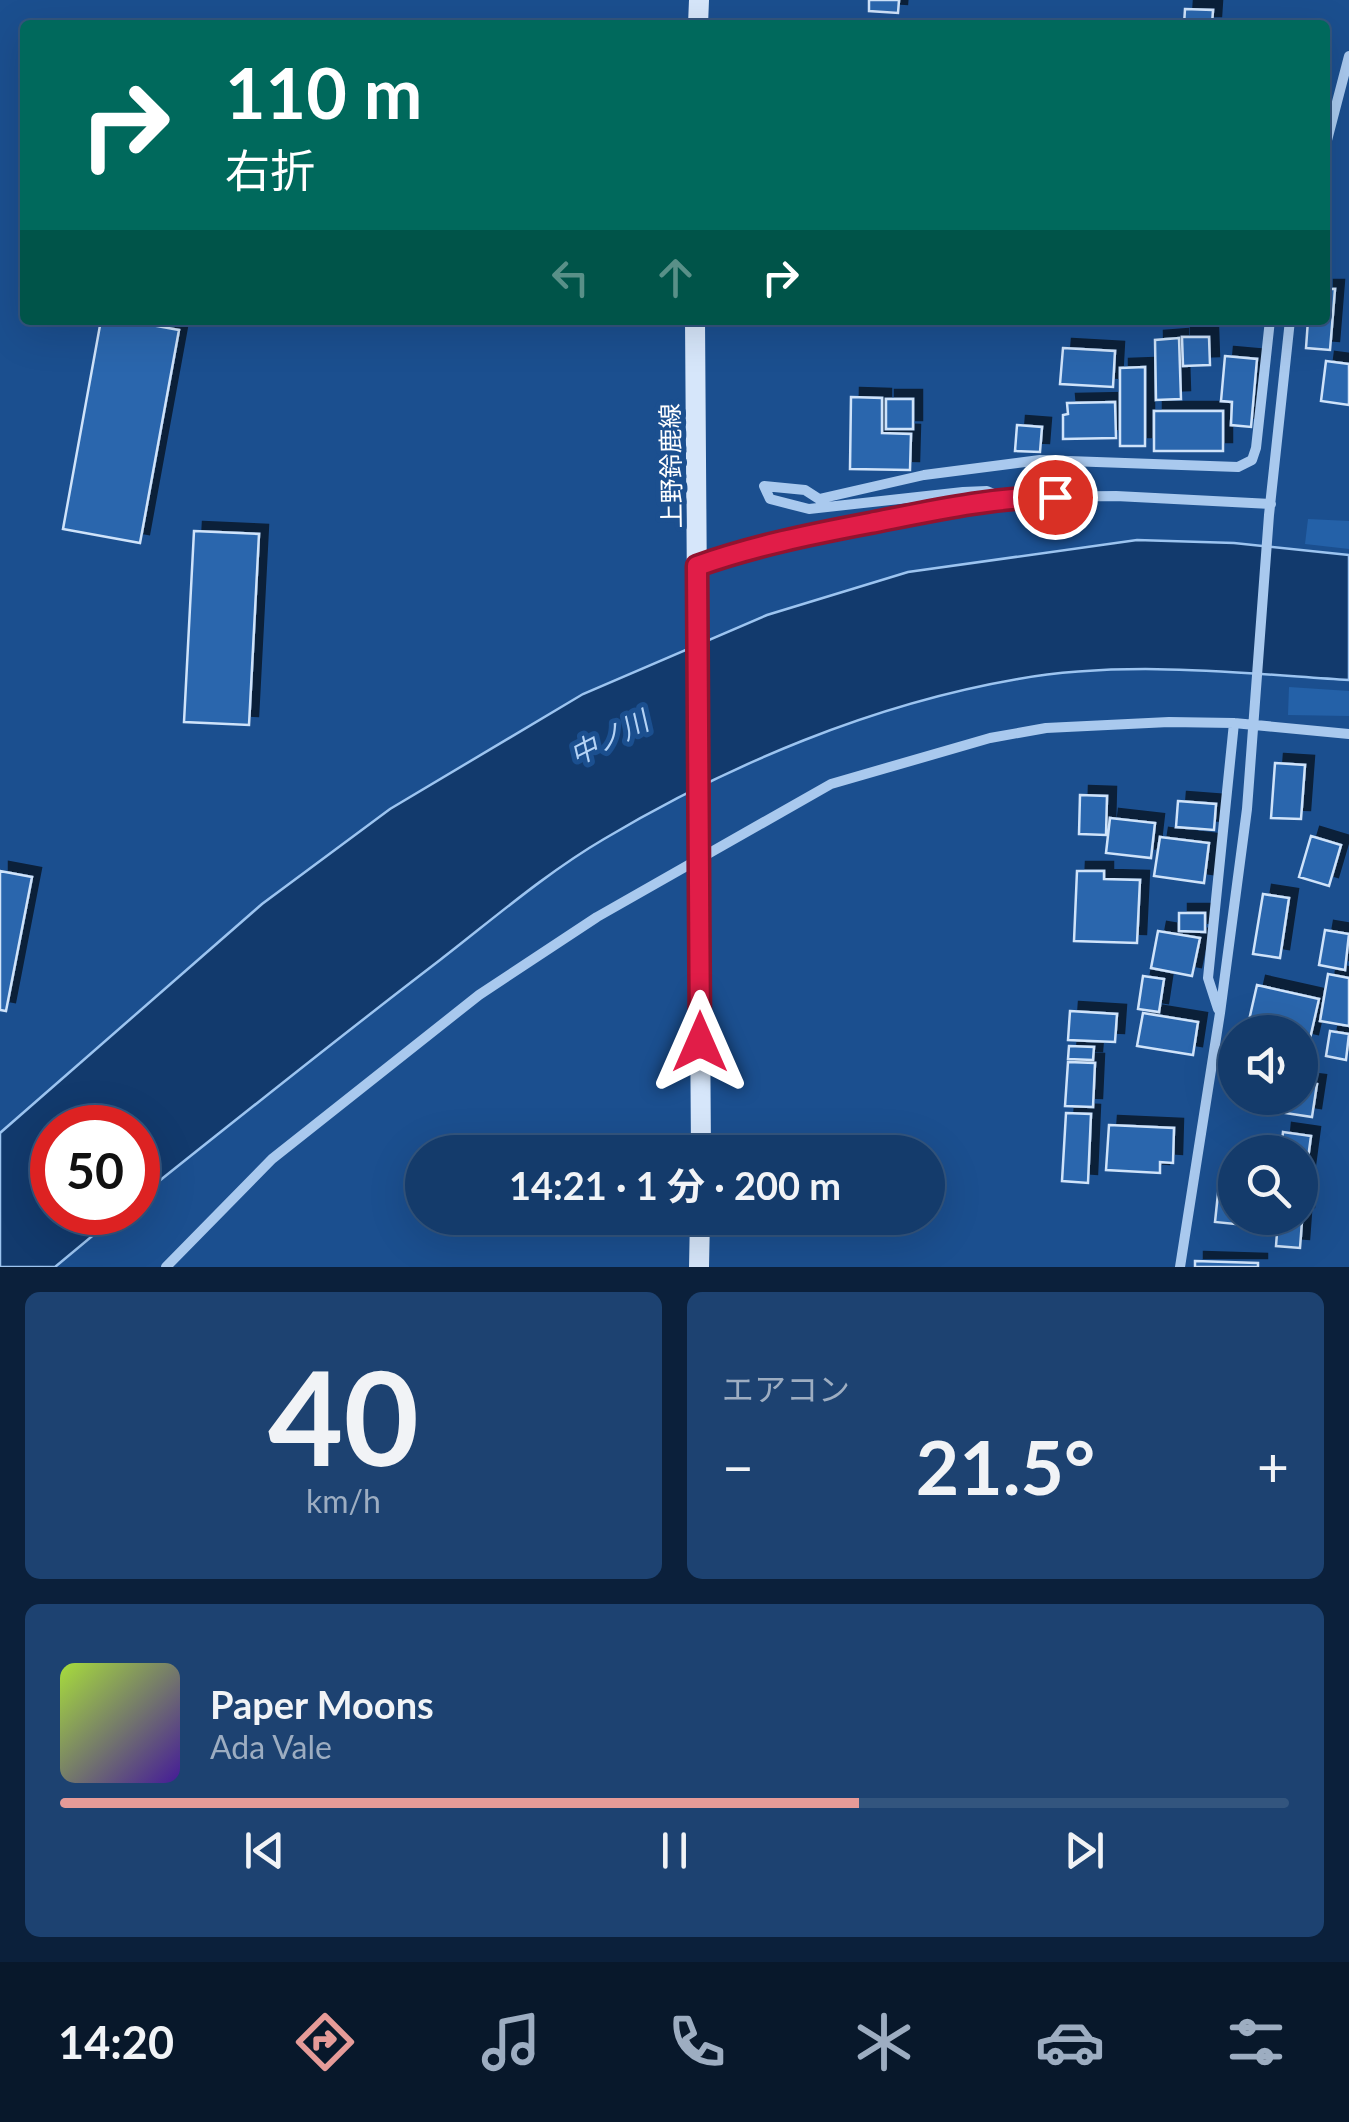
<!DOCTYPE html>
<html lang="ja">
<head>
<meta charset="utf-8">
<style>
  :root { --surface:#143b6b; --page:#1d4271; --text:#f1f3f6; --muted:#9dadc1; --line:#33557e; --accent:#e69b98 }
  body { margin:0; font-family:Lato,"Noto Sans JP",sans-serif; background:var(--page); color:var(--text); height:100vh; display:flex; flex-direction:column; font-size:38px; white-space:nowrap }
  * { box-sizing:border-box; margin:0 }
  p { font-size:32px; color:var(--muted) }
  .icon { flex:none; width:55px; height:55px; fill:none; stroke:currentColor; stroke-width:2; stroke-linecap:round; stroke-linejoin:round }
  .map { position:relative; height:1267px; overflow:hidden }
  .drawer { display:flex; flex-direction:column; gap:25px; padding:25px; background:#0b203b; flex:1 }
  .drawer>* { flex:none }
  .hud { position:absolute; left:20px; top:20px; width:1310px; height:305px; border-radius:10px; box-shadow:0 10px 40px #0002,0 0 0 2px var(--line); background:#00695c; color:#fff; overflow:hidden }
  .tools { position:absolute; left:1218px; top:1015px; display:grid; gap:20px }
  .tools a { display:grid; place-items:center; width:100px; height:100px; border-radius:50%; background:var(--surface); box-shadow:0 10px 40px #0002,0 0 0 2px var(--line); font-size:50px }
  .speed { position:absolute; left:30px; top:1105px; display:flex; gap:20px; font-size:50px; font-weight:700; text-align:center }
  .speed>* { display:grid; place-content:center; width:130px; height:130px; border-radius:50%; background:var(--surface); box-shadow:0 10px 40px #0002,0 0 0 2px var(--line); line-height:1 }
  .speed .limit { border:15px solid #d22; background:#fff; color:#111 }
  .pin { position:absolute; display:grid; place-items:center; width:85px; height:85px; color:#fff; margin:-42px; border:5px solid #fff; border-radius:50%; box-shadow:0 2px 10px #0007 }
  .me { position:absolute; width:110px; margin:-55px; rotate:0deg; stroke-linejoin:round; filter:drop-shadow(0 0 8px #0008) }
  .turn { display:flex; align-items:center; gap:35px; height:210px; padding:0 40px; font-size:45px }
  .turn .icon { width:130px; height:130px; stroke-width:2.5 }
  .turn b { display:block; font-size:70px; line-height:85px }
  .lanes { display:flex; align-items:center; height:95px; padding:0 40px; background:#0003; justify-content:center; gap:50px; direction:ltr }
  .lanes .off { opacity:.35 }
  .big { font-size:75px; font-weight:700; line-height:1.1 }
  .drawer .tile { flex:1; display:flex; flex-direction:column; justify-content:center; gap:15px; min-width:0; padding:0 35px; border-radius:15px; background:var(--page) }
  .drawer .dial { align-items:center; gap:0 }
  .dial b { font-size:130px; line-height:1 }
  .song { display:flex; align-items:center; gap:30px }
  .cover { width:120px; height:120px; border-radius:15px; background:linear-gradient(135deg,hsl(80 70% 55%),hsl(260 70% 35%)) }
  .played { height:10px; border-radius:5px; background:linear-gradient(90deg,var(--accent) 65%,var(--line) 65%) }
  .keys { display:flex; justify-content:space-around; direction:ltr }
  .heat { display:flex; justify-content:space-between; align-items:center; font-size:55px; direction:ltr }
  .drawer .tiles { flex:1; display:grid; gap:25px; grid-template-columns:1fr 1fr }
  .tile:last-child { grid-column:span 2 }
  .trip { position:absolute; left:405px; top:1135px; width:540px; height:100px; border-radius:50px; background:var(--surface); box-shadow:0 10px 40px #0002,0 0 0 2px var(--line); font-weight:700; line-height:100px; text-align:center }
  .dock { display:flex; height:160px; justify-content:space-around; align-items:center; background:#08182b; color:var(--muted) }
  .dock .icon { width:70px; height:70px }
  .dock .on { color:var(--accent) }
  .dock b { font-size:45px; color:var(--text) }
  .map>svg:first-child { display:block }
  .green { fill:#2461a8 }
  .water { fill:#123a6d; stroke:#9cc4f0; stroke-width:2.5 }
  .building { fill:#2a66ad; stroke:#cfe3fa; stroke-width:2.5; filter:url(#shadow) }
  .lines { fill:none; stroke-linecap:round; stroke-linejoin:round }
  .minor { stroke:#a9c9ee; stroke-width:10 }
  .secondary { stroke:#d6e6fa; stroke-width:20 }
  .route-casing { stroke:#92132f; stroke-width:25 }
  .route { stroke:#e11d48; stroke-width:18 }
  .labels { text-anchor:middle; stroke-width:10; stroke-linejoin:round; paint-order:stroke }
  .street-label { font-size:25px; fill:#fff; stroke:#1b4f8f }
  .water-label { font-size:28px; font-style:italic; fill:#b5d3f5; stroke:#1b4f8f }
</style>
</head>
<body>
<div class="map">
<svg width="1349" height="1267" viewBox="0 0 1349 1267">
  <defs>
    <filter id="shadow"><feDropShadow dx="9" dy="-9" stdDeviation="0" flood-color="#0009"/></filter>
  </defs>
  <rect width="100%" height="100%" fill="#1b4f8f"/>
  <path class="green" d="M 1308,519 L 1349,521 L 1349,549 L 1305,544 Z
    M 1289,687 L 1349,691 L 1349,716 L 1288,715 Z"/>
  <path class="water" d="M 1137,540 L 1234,543 L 1349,555 L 1349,680 C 1239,673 1127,660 1018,679 C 873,704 730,764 604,839 C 546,873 493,919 440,960 C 338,1038 238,1118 138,1198 L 138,1128 L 52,1128 L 52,1212 L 120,1213 L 55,1267 L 0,1267 L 0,1133 L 262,904 L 390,809 L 583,694 L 767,615 L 908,572 Z"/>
  <path class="building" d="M 869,0 L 899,0 L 898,13 L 869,11 Z
    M 1185,9 L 1213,10 L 1212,25 L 1184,25 Z
    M 1325,289 L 1335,289 L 1330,350 L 1306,348 L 1308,320 L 1325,320 Z
    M 101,320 L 124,320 L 179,330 L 140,543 L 63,529 Z
    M 1182,337 L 1209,337 L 1210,365 L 1183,366 Z
    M 1179,338 L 1181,399 L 1156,400 L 1155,340 Z
    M 1063,348 L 1115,351 L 1113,387 L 1060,384 Z
    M 1225,356 L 1257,359 L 1251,427 L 1231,425 L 1232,402 L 1221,401 Z
    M 1326,361 L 1349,364 L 1349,405 L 1321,401 Z
    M 1145,367 L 1145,446 L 1120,446 L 1120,368 Z
    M 851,397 L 882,398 L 882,433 L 911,434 L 910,470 L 850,469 Z
    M 886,399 L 913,399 L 913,429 L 886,429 Z
    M 1115,402 L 1116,438 L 1063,439 L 1063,415 L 1068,414 L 1067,403 Z
    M 1154,411 L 1223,411 L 1223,451 L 1154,451 Z
    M 1017,425 L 1042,427 L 1040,452 L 1015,451 Z
    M 194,531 L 259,534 L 249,725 L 184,722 Z
    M 1275,763 L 1305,765 L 1301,819 L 1271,818 Z
    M 1080,795 L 1107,796 L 1106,835 L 1079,834 Z
    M 1178,801 L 1216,804 L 1214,830 L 1176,827 Z
    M 1110,818 L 1155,823 L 1151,858 L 1106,853 Z
    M 1311,836 L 1341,845 L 1329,886 L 1299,877 Z
    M 1160,837 L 1209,843 L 1204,883 L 1154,876 Z
    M 0,871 L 32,877 L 6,1011 L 0,1010 Z
    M 1077,871 L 1104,871 L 1104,879 L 1140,880 L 1137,943 L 1074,941 Z
    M 1263,894 L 1289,898 L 1280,958 L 1253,954 Z
    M 1179,913 L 1205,913 L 1205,932 L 1179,931 Z
    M 1325,930 L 1349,934 L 1345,970 L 1319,965 Z
    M 1158,931 L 1200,938 L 1192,976 L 1151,968 Z
    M 1328,974 L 1349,978 L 1349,1026 L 1320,1021 Z
    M 1143,976 L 1164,979 L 1159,1012 L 1138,1009 Z
    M 1257,985 L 1319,999 L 1309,1043 L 1300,1041 L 1300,1032 L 1264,1032 L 1247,1029 Z
    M 1070,1011 L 1117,1014 L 1115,1042 L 1068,1040 Z
    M 1143,1013 L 1198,1022 L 1193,1055 L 1137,1046 Z
    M 1330,1031 L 1349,1034 L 1346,1060 L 1326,1056 Z
    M 1069,1046 L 1094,1047 L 1093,1060 L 1068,1059 Z
    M 1068,1062 L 1095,1063 L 1093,1107 L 1065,1106 Z
    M 1300,1082 L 1317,1084 L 1312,1117 L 1285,1113 L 1287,1098 L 1300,1098 Z
    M 1066,1113 L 1091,1114 L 1088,1183 L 1062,1181 Z
    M 1109,1125 L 1174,1128 L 1173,1163 L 1160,1162 L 1160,1173 L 1106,1170 Z
    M 1283,1132 L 1311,1136 L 1305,1181 L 1300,1180 L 1300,1152 L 1281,1152 Z
    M 1219,1184 L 1235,1186 L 1235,1218 L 1275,1218 L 1274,1228 L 1215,1222 Z
    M 1300,1188 L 1307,1189 L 1305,1216 L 1300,1216 Z
    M 1278,1220 L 1302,1221 L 1300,1248 L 1276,1246 Z
    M 1195,1261 L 1258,1263 L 1258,1267 L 1195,1267 Z"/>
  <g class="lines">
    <path class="minor" d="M 1325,148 L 1349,56
      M 1008,500 L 987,491 L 963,492 L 809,509 L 770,499 L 764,486 L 805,490 L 819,499 L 924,475 L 1040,460 L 1238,467 L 1252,460 L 1256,448 L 1270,320
      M 698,566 L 808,535 L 930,511 L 1024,497 L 1116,496 L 1271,504
      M 1218,1009 L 1208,978 L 1234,723
      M 166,1267 L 272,1159 L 479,995 L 597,917 L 831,784 L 990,738 L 1046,728 L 1169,722 L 1234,723 L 1349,734
      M 1180,1267 L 1220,1013 L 1247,809 L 1269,515 L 1290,320"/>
    <path class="secondary" d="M 698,25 L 699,0
      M 695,320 L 701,1152
      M 699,1267 L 700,1218"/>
  </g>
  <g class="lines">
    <defs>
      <path id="route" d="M 700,1042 L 697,566 C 753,546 812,534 870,523 C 931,511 993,497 1055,497"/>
    </defs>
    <use href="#route" class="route-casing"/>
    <use href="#route" class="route"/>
  </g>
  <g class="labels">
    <g class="street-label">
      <text transform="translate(671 466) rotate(-91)" y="9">上野鈴鹿線</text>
    </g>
    <g class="water-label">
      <text transform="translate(609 738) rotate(-27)" y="10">中ノ川</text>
    </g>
  </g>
</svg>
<div class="tools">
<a><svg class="icon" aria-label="sound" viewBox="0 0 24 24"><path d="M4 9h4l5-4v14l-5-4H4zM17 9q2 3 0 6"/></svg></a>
<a><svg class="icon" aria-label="search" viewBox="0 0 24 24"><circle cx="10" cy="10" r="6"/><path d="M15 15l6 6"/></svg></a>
</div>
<div class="speed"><div class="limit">50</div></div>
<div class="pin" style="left:1055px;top:497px;background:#d93025"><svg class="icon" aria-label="arrive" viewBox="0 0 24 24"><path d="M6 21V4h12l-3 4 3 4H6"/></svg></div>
<svg class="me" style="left:700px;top:1042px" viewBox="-20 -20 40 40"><path d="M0-17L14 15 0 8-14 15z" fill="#e11d48" stroke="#fff" stroke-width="4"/></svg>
<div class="trip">14:21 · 1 分 · 200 m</div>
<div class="hud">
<div class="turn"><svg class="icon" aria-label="right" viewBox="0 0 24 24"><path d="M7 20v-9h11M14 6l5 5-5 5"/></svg><div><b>110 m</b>右折</div></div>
<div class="lanes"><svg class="icon off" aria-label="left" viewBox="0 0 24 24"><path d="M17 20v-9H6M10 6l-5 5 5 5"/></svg><svg class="icon off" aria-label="ahead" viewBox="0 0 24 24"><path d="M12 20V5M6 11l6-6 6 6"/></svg><svg class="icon" aria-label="right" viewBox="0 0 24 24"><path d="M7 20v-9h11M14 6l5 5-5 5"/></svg></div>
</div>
</div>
<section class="drawer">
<div class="tiles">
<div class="tile dial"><b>40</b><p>km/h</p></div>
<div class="tile"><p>エアコン</p>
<div class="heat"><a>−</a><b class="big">21.5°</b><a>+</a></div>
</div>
<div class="tile">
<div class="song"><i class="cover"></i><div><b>Paper Moons</b><p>Ada Vale</p></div></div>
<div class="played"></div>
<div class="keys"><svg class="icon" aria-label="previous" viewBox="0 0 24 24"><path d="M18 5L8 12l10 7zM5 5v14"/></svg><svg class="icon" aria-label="pause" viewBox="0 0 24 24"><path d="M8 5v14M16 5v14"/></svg><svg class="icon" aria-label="next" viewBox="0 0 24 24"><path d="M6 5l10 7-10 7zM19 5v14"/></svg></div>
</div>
</div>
</section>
<nav class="dock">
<b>14:20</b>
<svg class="icon on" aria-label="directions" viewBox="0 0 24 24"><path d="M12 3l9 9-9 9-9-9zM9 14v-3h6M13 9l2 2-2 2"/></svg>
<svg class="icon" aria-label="music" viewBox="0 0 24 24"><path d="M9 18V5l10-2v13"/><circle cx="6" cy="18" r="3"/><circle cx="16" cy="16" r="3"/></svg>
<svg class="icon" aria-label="phone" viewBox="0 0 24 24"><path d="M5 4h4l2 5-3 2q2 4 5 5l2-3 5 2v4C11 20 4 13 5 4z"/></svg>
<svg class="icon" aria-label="climate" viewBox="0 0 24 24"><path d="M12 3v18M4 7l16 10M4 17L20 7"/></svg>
<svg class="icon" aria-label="car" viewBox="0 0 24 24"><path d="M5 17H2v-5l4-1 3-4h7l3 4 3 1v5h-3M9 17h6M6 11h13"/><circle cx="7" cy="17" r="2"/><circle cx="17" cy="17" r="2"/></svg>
<svg class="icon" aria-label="filters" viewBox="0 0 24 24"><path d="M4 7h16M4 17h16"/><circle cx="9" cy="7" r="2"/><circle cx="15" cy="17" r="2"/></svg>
</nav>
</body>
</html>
